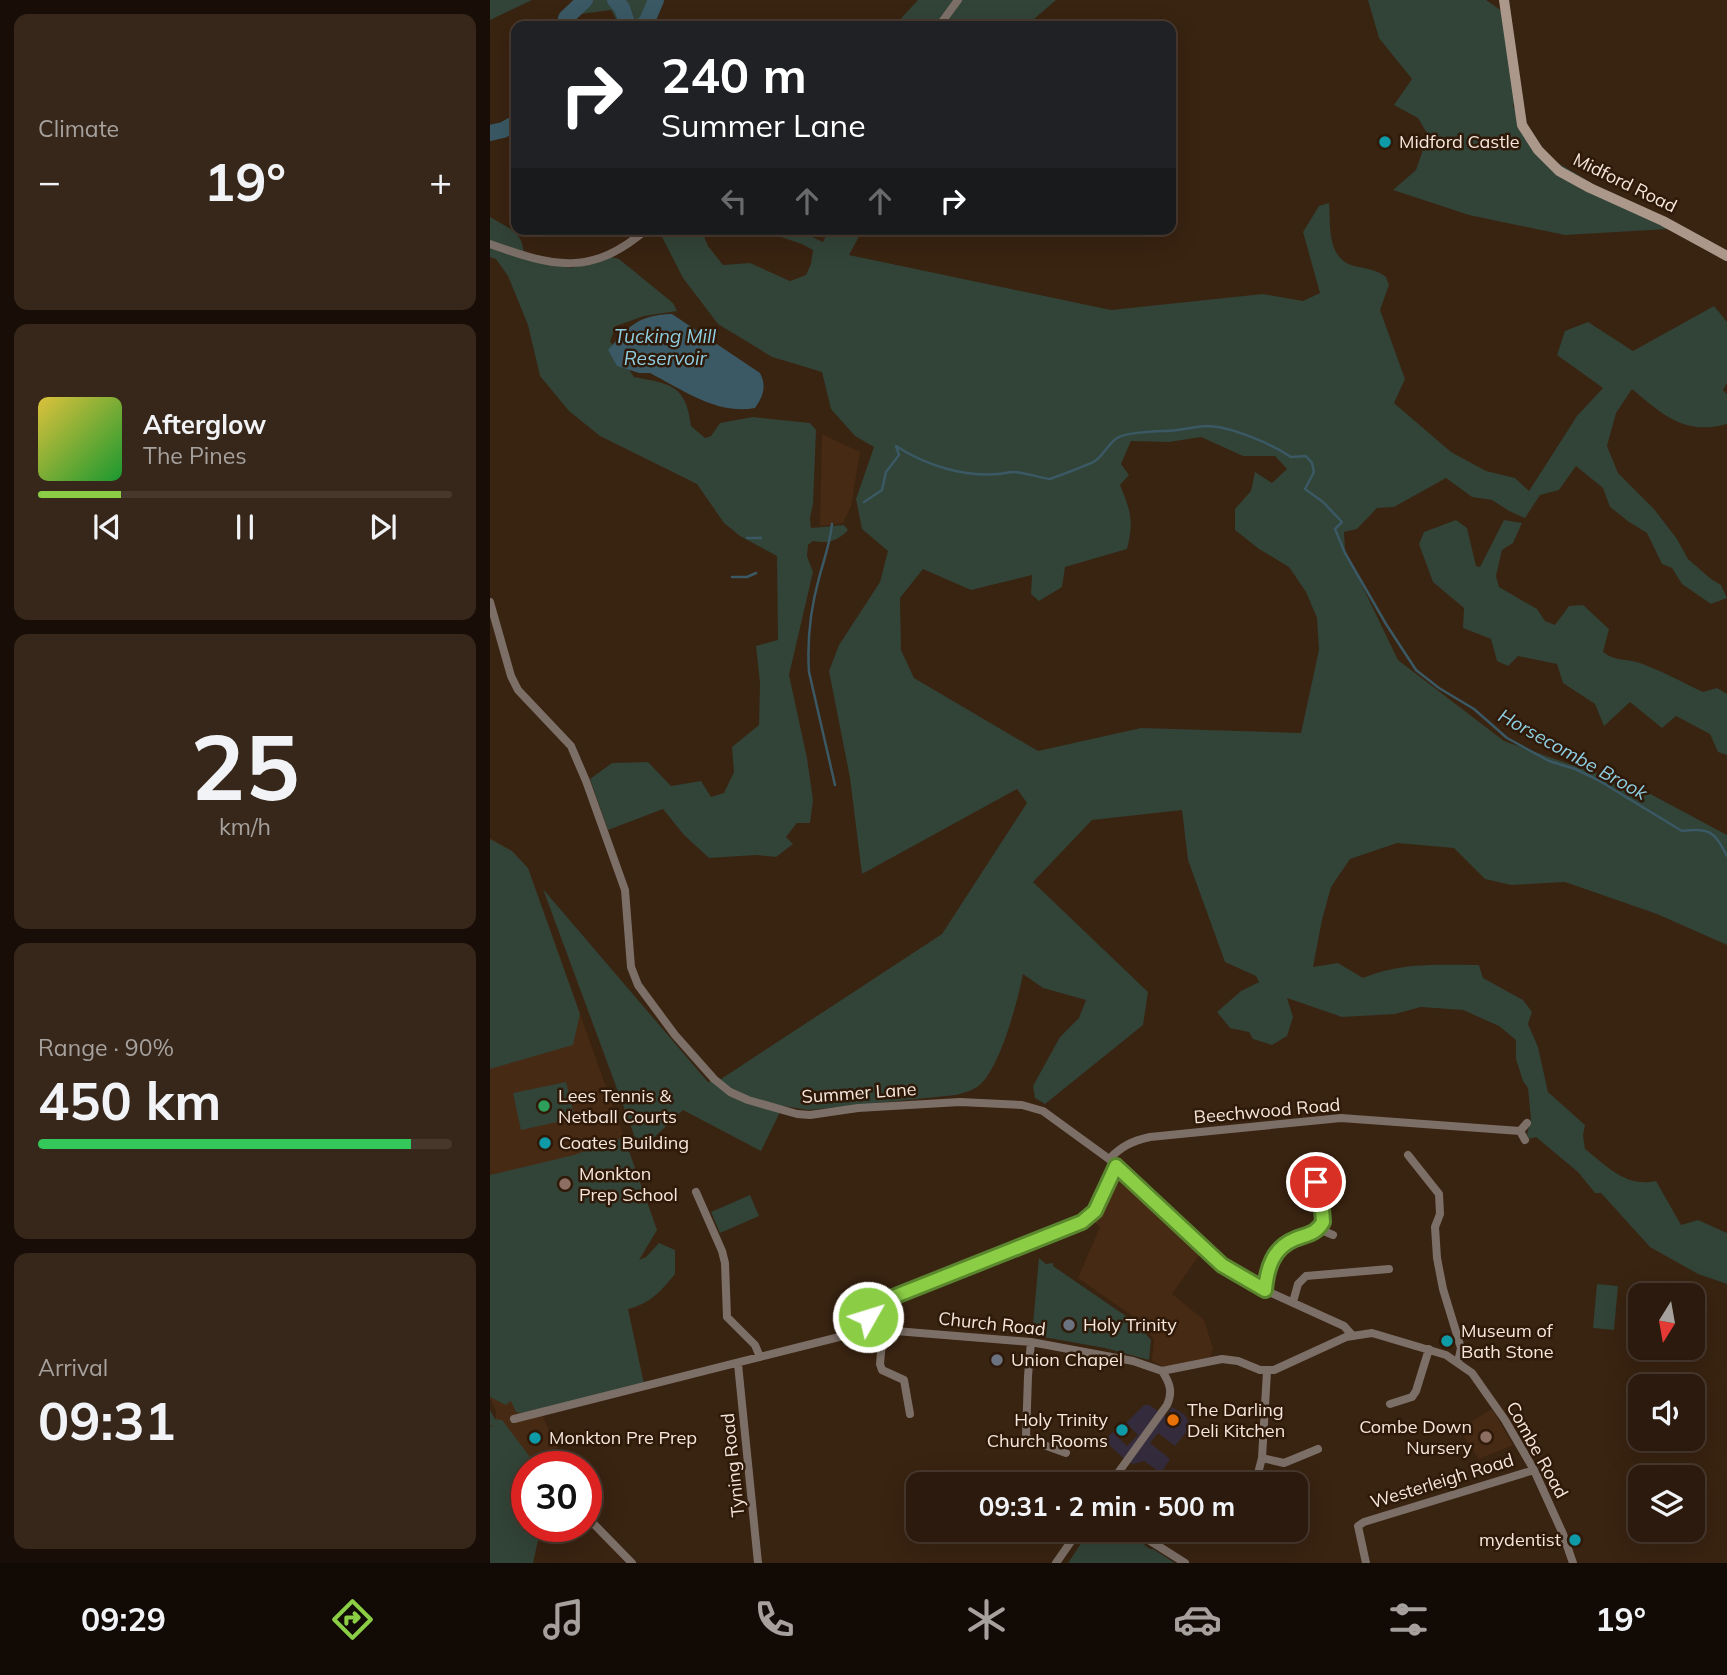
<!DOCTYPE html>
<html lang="en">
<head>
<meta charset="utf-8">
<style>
  :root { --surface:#2b1a0d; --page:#37271b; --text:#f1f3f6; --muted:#a6a19d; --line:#47382e; --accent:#8bce46 }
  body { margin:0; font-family:Mulish,sans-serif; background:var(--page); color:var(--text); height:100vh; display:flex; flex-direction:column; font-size:26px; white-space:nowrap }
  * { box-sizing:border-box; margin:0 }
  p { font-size:23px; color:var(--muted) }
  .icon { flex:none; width:38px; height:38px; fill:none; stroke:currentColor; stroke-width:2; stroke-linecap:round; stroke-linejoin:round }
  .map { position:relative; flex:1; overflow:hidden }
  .drawer { display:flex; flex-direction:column; gap:14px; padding:14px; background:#180e07; width:490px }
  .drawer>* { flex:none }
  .banner { position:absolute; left:21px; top:21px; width:665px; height:214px; border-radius:14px; box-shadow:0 7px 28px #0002,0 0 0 2px var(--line); background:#202124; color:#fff; overflow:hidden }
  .needle { width:46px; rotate:191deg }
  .fabs { position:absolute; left:1138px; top:1283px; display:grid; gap:14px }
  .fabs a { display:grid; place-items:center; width:77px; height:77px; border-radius:14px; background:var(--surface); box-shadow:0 7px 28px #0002,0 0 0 2px var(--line); font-size:35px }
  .speed { position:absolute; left:21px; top:1451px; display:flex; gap:14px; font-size:35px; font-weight:700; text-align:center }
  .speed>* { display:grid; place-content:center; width:91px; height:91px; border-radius:50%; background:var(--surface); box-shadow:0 7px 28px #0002,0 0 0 2px var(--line); line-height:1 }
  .speed .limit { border:10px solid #d22; background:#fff; color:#111 }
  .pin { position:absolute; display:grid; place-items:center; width:60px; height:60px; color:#fff; margin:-30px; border:4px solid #fff; border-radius:50%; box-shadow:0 2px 7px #0007 }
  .me { position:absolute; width:77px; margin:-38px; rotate:51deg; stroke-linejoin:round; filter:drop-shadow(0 0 5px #0008) }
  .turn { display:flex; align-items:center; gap:24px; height:147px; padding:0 35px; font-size:32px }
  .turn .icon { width:91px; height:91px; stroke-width:2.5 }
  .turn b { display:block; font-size:49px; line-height:60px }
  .lanes { display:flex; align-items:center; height:66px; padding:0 35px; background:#0003; justify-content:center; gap:35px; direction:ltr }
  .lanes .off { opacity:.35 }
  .big { font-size:52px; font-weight:700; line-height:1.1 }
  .drawer .widget { flex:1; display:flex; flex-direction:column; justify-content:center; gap:10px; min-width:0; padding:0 24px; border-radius:14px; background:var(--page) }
  .drawer .dial { align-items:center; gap:0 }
  .dial b { font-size:91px; line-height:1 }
  .song { display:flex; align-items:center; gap:21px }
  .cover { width:84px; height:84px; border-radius:10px; background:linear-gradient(135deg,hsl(50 70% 55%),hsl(130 70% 35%)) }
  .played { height:7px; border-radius:4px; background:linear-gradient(90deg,var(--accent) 20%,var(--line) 20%) }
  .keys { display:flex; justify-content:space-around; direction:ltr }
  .heat { display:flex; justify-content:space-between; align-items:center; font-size:38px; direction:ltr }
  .charge { height:10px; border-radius:5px; background:linear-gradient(90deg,#34c759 90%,var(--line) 0) }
  .trip { position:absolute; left:416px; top:1472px; width:402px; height:70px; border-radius:14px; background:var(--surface); box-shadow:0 7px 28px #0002,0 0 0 2px var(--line); font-weight:700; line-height:70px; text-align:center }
  .tabs { display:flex; height:112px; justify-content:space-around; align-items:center; background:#110a05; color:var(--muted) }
  .tabs .icon { width:49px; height:49px }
  .tabs .on { color:var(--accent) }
  .tabs b { font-size:32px; color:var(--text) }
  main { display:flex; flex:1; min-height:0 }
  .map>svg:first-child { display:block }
  .commercial { fill:#342c3c }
  .built { fill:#472a14 }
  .green { fill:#324337; fill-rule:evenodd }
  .water { fill:#3a5964 }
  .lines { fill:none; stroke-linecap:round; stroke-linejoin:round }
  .stream { stroke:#3a5964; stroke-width:2.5 }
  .river { stroke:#3a5964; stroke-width:16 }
  .street { stroke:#7c6f67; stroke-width:8 }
  .secondary { stroke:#ac978b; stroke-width:10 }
  .route-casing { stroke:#5a862e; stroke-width:18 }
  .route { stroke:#8bce46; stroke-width:12 }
  .culture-dot { fill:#0f9aa8; stroke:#2f1908; stroke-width:2.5 }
  .leisure-dot { fill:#2e9e5b; stroke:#2f1908; stroke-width:2.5 }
  .education-dot { fill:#8d6e63; stroke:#2f1908; stroke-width:2.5 }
  .worship-dot { fill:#6b7280; stroke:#2f1908; stroke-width:2.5 }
  .food-dot { fill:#e8710a; stroke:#2f1908; stroke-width:2.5 }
  .labels { text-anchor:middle; stroke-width:5; stroke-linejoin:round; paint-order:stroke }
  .poi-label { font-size:18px; fill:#f6e7dc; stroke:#2f1908; text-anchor:start }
  .street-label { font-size:18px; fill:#f6e7dc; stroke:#2f1908 }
  .water-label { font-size:19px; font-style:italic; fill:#8ecee3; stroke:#2f1908 }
</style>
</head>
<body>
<main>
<section class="drawer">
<div class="widget"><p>Climate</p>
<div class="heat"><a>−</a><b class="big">19°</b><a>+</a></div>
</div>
<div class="widget">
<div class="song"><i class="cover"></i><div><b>Afterglow</b><p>The Pines</p></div></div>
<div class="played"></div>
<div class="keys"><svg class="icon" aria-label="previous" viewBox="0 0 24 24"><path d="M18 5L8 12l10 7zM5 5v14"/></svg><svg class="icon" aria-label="pause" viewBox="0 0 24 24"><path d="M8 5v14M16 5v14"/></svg><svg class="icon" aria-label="next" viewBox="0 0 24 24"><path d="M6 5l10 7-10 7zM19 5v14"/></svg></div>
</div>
<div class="widget dial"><b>25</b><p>km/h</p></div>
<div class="widget"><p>Range · 90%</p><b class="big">450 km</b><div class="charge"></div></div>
<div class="widget"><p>Arrival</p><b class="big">09:31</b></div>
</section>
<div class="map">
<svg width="1237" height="1563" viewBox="0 0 1237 1563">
  <rect width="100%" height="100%" fill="#392311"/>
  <path class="commercial" d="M 654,1405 L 659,1405 L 676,1416 L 682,1407 L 695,1415 L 701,1426 L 685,1446 L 668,1433 L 660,1443 L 680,1459 L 671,1473 L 654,1461 L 643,1464 L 632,1457 L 614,1440 L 623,1432 L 637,1446 L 648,1435 L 636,1423 Z"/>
  <path class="built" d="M 332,434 L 370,452 L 361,506 L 353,523 L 330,526 Z
    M 0,838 L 22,851 L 38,868 L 167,1230 L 133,1285 L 154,1384 L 49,1409 L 68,1448 L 39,1458 L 47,1466 L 37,1466 L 37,1526 L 51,1526 L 43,1563 L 0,1563 L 0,1427 L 6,1419 L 6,1411 L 0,1399 Z
    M 627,1174 L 712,1251 L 682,1294 L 714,1320 L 723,1348 L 720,1357 L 674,1367 L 662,1361 L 664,1340 L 654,1324 L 588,1278 L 610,1227 L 602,1220 Z
    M 1002,1409 L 1023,1445 L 989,1459 L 969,1429 Z"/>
  <path class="green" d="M 0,0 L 42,0 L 0,20 Z
    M 93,0 L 173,0 L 158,26 L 130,26 L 121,10 L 90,14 Z
    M 428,0 L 566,0 L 536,26 L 404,26 Z
    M 878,0 L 996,0 L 1015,13 L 1028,83 L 1023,106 L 1060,158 L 1178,229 L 1075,235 L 979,215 L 903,190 L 926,170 L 938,135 L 928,118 L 904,105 L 922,79 L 889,38 Z
    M 839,203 C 841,225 836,258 864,266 C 877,269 885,269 896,277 L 899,285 L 890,310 L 915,379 L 904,403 L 961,452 L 996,471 L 1025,478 L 1039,491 L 1087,416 L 1113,388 L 1067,355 L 1075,331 L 1098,322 L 1143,351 L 1224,306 L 1237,322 L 1237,383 L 1233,390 L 1237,394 L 1237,424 C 1194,436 1172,414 1142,389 L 1126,413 L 1117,446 L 1128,473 L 1164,509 L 1187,539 L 1198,559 L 1221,579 L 1231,585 L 1237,598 L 1221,604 L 1192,584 L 1182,568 L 1172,564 L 1157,533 L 1139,522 L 1120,507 L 1113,488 L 1086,466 L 1069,490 L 1050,495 L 1035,518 L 1019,511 L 1002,500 L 982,497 L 956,478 L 904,507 L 887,508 L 867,529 L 854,532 L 855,550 L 908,660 L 1014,741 L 1153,790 L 1237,835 L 1237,945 L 1167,914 L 1075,882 L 1021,885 L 995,879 L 964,848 L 907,843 L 860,859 L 841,887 L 832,920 L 823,967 L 848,963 L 873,978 C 912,962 947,965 989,965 L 993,978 L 1033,1000 L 1042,1012 L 1038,1024 L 1048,1047 L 1058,1092 L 1095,1125 L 1093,1135 L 1095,1149 C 1117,1166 1136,1188 1166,1181 L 1191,1225 L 1208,1220 L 1237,1233 L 1237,1284 L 1208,1274 L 1160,1247 L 1111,1193 L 1105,1193 L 1088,1172 L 1046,1137 L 1039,1139 L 1037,1134 L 1041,1119 L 1038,1088 L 1033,1081 L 1026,1059 L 1026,1040 L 1009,1026 L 973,1010 L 931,1007 L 905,1014 L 852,1017 L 797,998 L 803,1017 L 797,1036 L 782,1045 L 763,1039 L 759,1032 L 740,1028 L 727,1012 L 751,991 L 769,982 L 766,976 L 735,962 L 698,860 L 692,810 L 602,820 L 543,882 L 658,992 L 653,1025 L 555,1104 L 545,1098 L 543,1086 L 570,1037 L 589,1018 L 596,1000 L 553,988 L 533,974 C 528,1000 509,1073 487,1087 C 481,1091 473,1093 466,1095 L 319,1110 L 293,1106 L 271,1151 L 193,1110 L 150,1151 L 53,889 L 218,1082 L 231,1079 L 452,934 L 537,803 L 527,789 L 372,874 L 360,778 L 339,671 L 349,645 L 390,582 L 398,551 L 372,529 L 366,499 L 384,447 L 365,436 L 341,409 L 332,372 L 282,357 L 228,324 L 193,278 L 168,229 L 211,229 L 218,246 L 233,265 L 260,263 L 300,281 L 316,275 L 321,264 L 323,250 L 312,244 L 276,232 L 273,229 L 305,229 L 333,242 L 339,229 L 373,229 L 359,255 L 621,310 L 773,294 L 813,301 L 830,293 L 813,232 L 829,206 ZM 711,437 L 753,456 L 785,456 L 797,469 L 782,483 L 765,472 L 761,491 L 745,509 L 745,530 L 769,549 L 799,567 L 816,592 L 827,618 L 829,650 L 811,733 L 651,728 L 548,751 L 424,678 L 411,650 L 410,598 L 433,569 L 481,590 L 542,575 L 541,594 L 549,601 L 572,587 L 575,567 L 637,549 C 644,522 641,511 630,485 L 639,475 L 631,464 L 641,441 L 679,442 Z
    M 0,217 C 21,230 34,231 34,259 L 80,268 L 121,257 L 129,259 L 183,303 L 187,311 L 154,316 L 126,326 L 120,341 L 144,377 C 181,384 196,385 201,426 L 215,438 L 221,436 L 230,423 L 263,417 L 320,423 L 326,430 L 323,504 L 320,518 L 321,528 L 354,525 L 358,530 C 348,541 337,544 323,541 L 318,545 L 317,556 L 323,572 L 299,675 L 317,758 L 323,800 L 320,823 L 307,823 L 296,837 L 303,844 L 286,857 L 266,855 L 219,858 L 194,835 L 173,809 L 118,830 L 100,779 L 122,763 L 158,762 L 181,786 L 211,781 L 221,797 L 234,793 L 244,772 L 242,747 L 269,725 L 270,683 L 266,646 L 288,640 L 287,556 L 250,536 L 234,523 L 207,484 L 110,436 L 79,411 L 50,376 L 38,325 L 18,276 L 6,259 L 0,257 Z
    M 966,520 L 977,528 L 986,566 L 990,567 L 1014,520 L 1032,523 L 1023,543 L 1012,550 L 1006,576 L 1009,587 L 1047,609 L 1055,621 L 1065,625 L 1079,606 L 1093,605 L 1119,629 L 1113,652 C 1127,662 1135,658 1150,663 C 1172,671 1192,682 1213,692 L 1227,688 L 1237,694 L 1237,755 L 1228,752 L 1220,734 L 1186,716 L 1172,728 L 1140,702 L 1114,726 L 1105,704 L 1073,683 L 1067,664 L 1028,656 L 1018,666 L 1007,661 L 1001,639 L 973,628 L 974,608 L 943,582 L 929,544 L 934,532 Z
    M 0,839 L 22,851 L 38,868 L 90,1014 L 83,1045 L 0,1069 Z
    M 76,1082 L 85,1118 L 31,1130 L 23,1093 Z
    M 134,1137 L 167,1230 L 149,1260 L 156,1257 L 169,1243 L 185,1250 L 185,1274 C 171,1291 160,1304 138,1309 L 154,1384 L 31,1413 L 26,1412 L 21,1401 L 16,1405 L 0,1397 L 0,1175 L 84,1155 Z
    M 260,1195 L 269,1216 L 230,1233 L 221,1212 Z
    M 549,1258 L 556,1264 L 563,1263 L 563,1266 L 646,1323 L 661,1340 L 659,1360 L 615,1348 L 542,1335 Z
    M 1107,1284 L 1128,1286 L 1124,1330 L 1103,1328 Z
    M 0,1410 L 5,1419 L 12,1420 L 47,1466 L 37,1466 L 37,1526 L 51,1526 L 43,1563 L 0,1563 L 0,1427 L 4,1425 L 0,1426 Z
    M 600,1530 L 634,1530 L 660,1549 L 663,1549 L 685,1563 L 578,1563 Z"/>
  <path class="water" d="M 182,314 L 270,373 C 277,386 273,397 265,408 C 227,415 193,390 160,373 L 149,373 L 127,366 L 118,350 C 139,326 148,315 182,314 Z"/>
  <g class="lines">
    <path class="stream" d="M 374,502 L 392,490 L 396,472 L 409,455 L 406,446 C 435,465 473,477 508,474 C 513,474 518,472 524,472 C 532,472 556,479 560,479 C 563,478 601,464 605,461 C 613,456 618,444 627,438 C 634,433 663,431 674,431 C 688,431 702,427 717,426 C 740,426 782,444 801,457 L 816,456 L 822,463 L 824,472 L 815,489 L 833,502 L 852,522 L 845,529 L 855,553 L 896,624 L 926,670 L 949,688 L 984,709 L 1017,738 L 1059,761 L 1085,769 L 1108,780 L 1192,831 C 1221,827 1225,833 1237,856
      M 342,524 C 340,544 334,559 329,578 C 321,607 317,642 319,672 L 345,785
      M 257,538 L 271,538
      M 242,577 L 257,577 L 266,573"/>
    <path class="river" d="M 125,0 L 132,8 L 138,26
      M 75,26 L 76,18 L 95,0
      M 152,26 L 157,21 L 166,0
      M 0,133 L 13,130 L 26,123"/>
    <path class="street" d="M 449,26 L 468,0
      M 0,244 C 64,267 101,277 157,229
      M 0,602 L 21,676 L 28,690 L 81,746 L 96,781 L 135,890 L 141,967 L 148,985 L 185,1035 L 224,1079 L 240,1092 L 258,1100 L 307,1114 L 320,1115 L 368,1108 L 470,1102 L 532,1105 L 553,1111 L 619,1159 L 732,1265 L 775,1290 L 854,1326 L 862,1335
      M 1030,1131 L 1037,1123
      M 918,1155 L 949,1194 L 950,1214 L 945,1227 L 947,1258 L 953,1289 L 971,1348 L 968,1362
      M 619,1159 C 632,1146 642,1141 660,1137 L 851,1118 L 1030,1131 L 1035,1140
      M 206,1192 L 232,1251 L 235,1263 L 237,1317 L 265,1345 L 270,1357
      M 829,1229 L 843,1235
      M 775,1290 C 778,1266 785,1244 811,1237 C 822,1234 827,1232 833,1222 L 831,1196 L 826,1182
      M 803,1302 L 808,1284 L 816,1276 L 899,1269
      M 393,1329 L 390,1364 L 392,1370 L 414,1380 L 420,1414
      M 377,1330 C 378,1318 377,1309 388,1303 L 592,1221 L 605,1211 L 626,1166
      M 541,1342 L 538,1376 L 536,1436 L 540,1440 L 576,1453
      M 248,1364 L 268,1563
      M 900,1404 L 922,1397 L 926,1391 L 939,1349
      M 24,1419 L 381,1329 L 541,1342 L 643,1361 L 672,1371 L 732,1359 L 748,1361 L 770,1370 L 784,1370 L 856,1337 L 882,1333 L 956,1355 L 982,1373 L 1015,1420 L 1044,1470 L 1073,1534 L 1083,1563
      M 772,1458 L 794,1463 L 828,1449
      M 620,1484 L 677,1405 C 683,1392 680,1383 672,1371
      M 768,1484 L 766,1481 L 772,1458 L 777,1371
      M 96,1516 L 142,1563
      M 643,1530 L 695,1563
      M 566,1563 L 589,1530
      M 876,1563 L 868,1526 L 874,1522 L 1044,1470"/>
    <path class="secondary" d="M 1014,0 L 1032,125 L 1048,150 L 1069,171 L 1100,188 L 1173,221 L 1237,256"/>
  </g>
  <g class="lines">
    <defs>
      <path id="route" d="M 378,1317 L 381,1306 L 388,1303 L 592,1222 L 605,1211 L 626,1166 L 732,1265 L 775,1290 C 777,1268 783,1248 805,1239 C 818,1234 826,1234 833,1222 L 831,1196 L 826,1182"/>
    </defs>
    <use href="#route" class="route-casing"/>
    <use href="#route" class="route"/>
  </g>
  <g class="culture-dot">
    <circle cx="895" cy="142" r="7"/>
    <circle cx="55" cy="1143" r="7"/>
    <circle cx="957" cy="1341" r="7"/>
    <circle cx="632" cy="1430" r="7"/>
    <circle cx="45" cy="1438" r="7"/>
    <circle cx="1085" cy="1540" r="7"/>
  </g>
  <circle class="leisure-dot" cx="54" cy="1106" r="7"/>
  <g class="education-dot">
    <circle cx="75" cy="1184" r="7"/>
    <circle cx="996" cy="1437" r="7"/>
  </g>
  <g class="worship-dot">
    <circle cx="579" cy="1325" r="7"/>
    <circle cx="507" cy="1360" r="7"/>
  </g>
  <circle class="food-dot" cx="683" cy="1420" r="7"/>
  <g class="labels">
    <g class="poi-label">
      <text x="909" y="148">Midford Castle</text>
      <text x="68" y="1102">Lees Tennis &amp;<tspan x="68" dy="21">Netball Courts</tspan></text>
      <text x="69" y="1149">Coates Building</text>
      <text x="89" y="1180">Monkton<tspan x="89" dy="21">Prep School</tspan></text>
      <text x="593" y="1331">Holy Trinity</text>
      <text x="971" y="1337">Museum of<tspan x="971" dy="21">Bath Stone</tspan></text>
      <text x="521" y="1366">Union Chapel</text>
      <text x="697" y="1416">The Darling<tspan x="697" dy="21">Deli Kitchen</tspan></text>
      <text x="618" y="1426" text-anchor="end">Holy Trinity<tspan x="618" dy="21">Church Rooms</tspan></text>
      <text x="982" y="1433" text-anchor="end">Combe Down<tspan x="982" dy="21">Nursery</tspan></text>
      <text x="59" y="1444">Monkton Pre Prep</text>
      <text x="1071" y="1546" text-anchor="end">mydentist</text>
    </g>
    <g class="street-label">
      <text transform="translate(1135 183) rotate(26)" y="6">Midford Road</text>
      <text transform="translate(369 1093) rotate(-4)" y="6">Summer Lane</text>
      <text transform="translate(777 1111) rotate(-5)" y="6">Beechwood Road</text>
      <text transform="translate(502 1324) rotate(6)" y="6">Church Road</text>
      <text transform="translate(1047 1450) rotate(61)" y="6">Combe Road</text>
      <text transform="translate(243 1465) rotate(-96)" y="6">Tyning Road</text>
      <text transform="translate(952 1481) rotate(-17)" y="6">Westerleigh Road</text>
    </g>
    <g class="water-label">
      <text x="175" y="343">Tucking Mill<tspan x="175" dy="22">Reservoir</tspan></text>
      <text transform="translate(1083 754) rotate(29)" y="7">Horsecombe Brook</text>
    </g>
  </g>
</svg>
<div class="fabs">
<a><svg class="needle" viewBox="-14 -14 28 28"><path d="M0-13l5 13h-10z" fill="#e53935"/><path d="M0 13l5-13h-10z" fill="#a6a19d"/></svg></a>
<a><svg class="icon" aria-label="sound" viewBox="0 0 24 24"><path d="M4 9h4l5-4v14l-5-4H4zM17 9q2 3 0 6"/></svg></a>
<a><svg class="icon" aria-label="layers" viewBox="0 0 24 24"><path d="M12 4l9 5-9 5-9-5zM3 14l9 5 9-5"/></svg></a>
</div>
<div class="speed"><div class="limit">30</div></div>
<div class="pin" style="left:826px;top:1182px;background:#d93025"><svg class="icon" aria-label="arrive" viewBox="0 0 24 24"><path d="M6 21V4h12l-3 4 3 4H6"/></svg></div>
<svg class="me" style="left:378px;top:1317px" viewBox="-20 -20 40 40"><circle r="17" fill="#8bce46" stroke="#fff" stroke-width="3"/><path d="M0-11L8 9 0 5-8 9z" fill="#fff"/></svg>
<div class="trip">09:31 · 2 min · 500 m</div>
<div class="banner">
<div class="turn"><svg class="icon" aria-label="right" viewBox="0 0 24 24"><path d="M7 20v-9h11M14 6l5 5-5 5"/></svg><div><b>240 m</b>Summer Lane</div></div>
<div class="lanes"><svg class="icon off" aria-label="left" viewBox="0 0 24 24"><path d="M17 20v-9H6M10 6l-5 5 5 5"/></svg><svg class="icon off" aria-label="ahead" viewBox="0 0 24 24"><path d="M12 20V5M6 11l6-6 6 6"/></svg><svg class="icon off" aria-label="ahead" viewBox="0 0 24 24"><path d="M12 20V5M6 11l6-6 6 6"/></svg><svg class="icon" aria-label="right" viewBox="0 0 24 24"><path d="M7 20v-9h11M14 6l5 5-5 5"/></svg></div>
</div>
</div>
</main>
<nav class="tabs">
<b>09:29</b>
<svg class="icon on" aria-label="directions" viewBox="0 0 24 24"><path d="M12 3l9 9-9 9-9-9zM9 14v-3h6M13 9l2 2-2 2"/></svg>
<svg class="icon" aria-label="music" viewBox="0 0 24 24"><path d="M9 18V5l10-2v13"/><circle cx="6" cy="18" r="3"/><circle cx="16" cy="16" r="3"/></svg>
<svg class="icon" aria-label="phone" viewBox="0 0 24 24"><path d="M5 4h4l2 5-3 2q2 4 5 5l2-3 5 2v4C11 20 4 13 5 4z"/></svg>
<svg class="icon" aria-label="climate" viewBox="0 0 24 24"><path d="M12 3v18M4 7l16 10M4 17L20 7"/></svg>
<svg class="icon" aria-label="car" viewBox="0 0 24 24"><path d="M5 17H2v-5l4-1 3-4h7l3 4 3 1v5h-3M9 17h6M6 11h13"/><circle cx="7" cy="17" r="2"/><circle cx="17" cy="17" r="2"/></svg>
<svg class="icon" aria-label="filters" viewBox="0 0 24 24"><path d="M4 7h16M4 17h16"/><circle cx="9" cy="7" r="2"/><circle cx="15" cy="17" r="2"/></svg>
<b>19°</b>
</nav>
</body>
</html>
